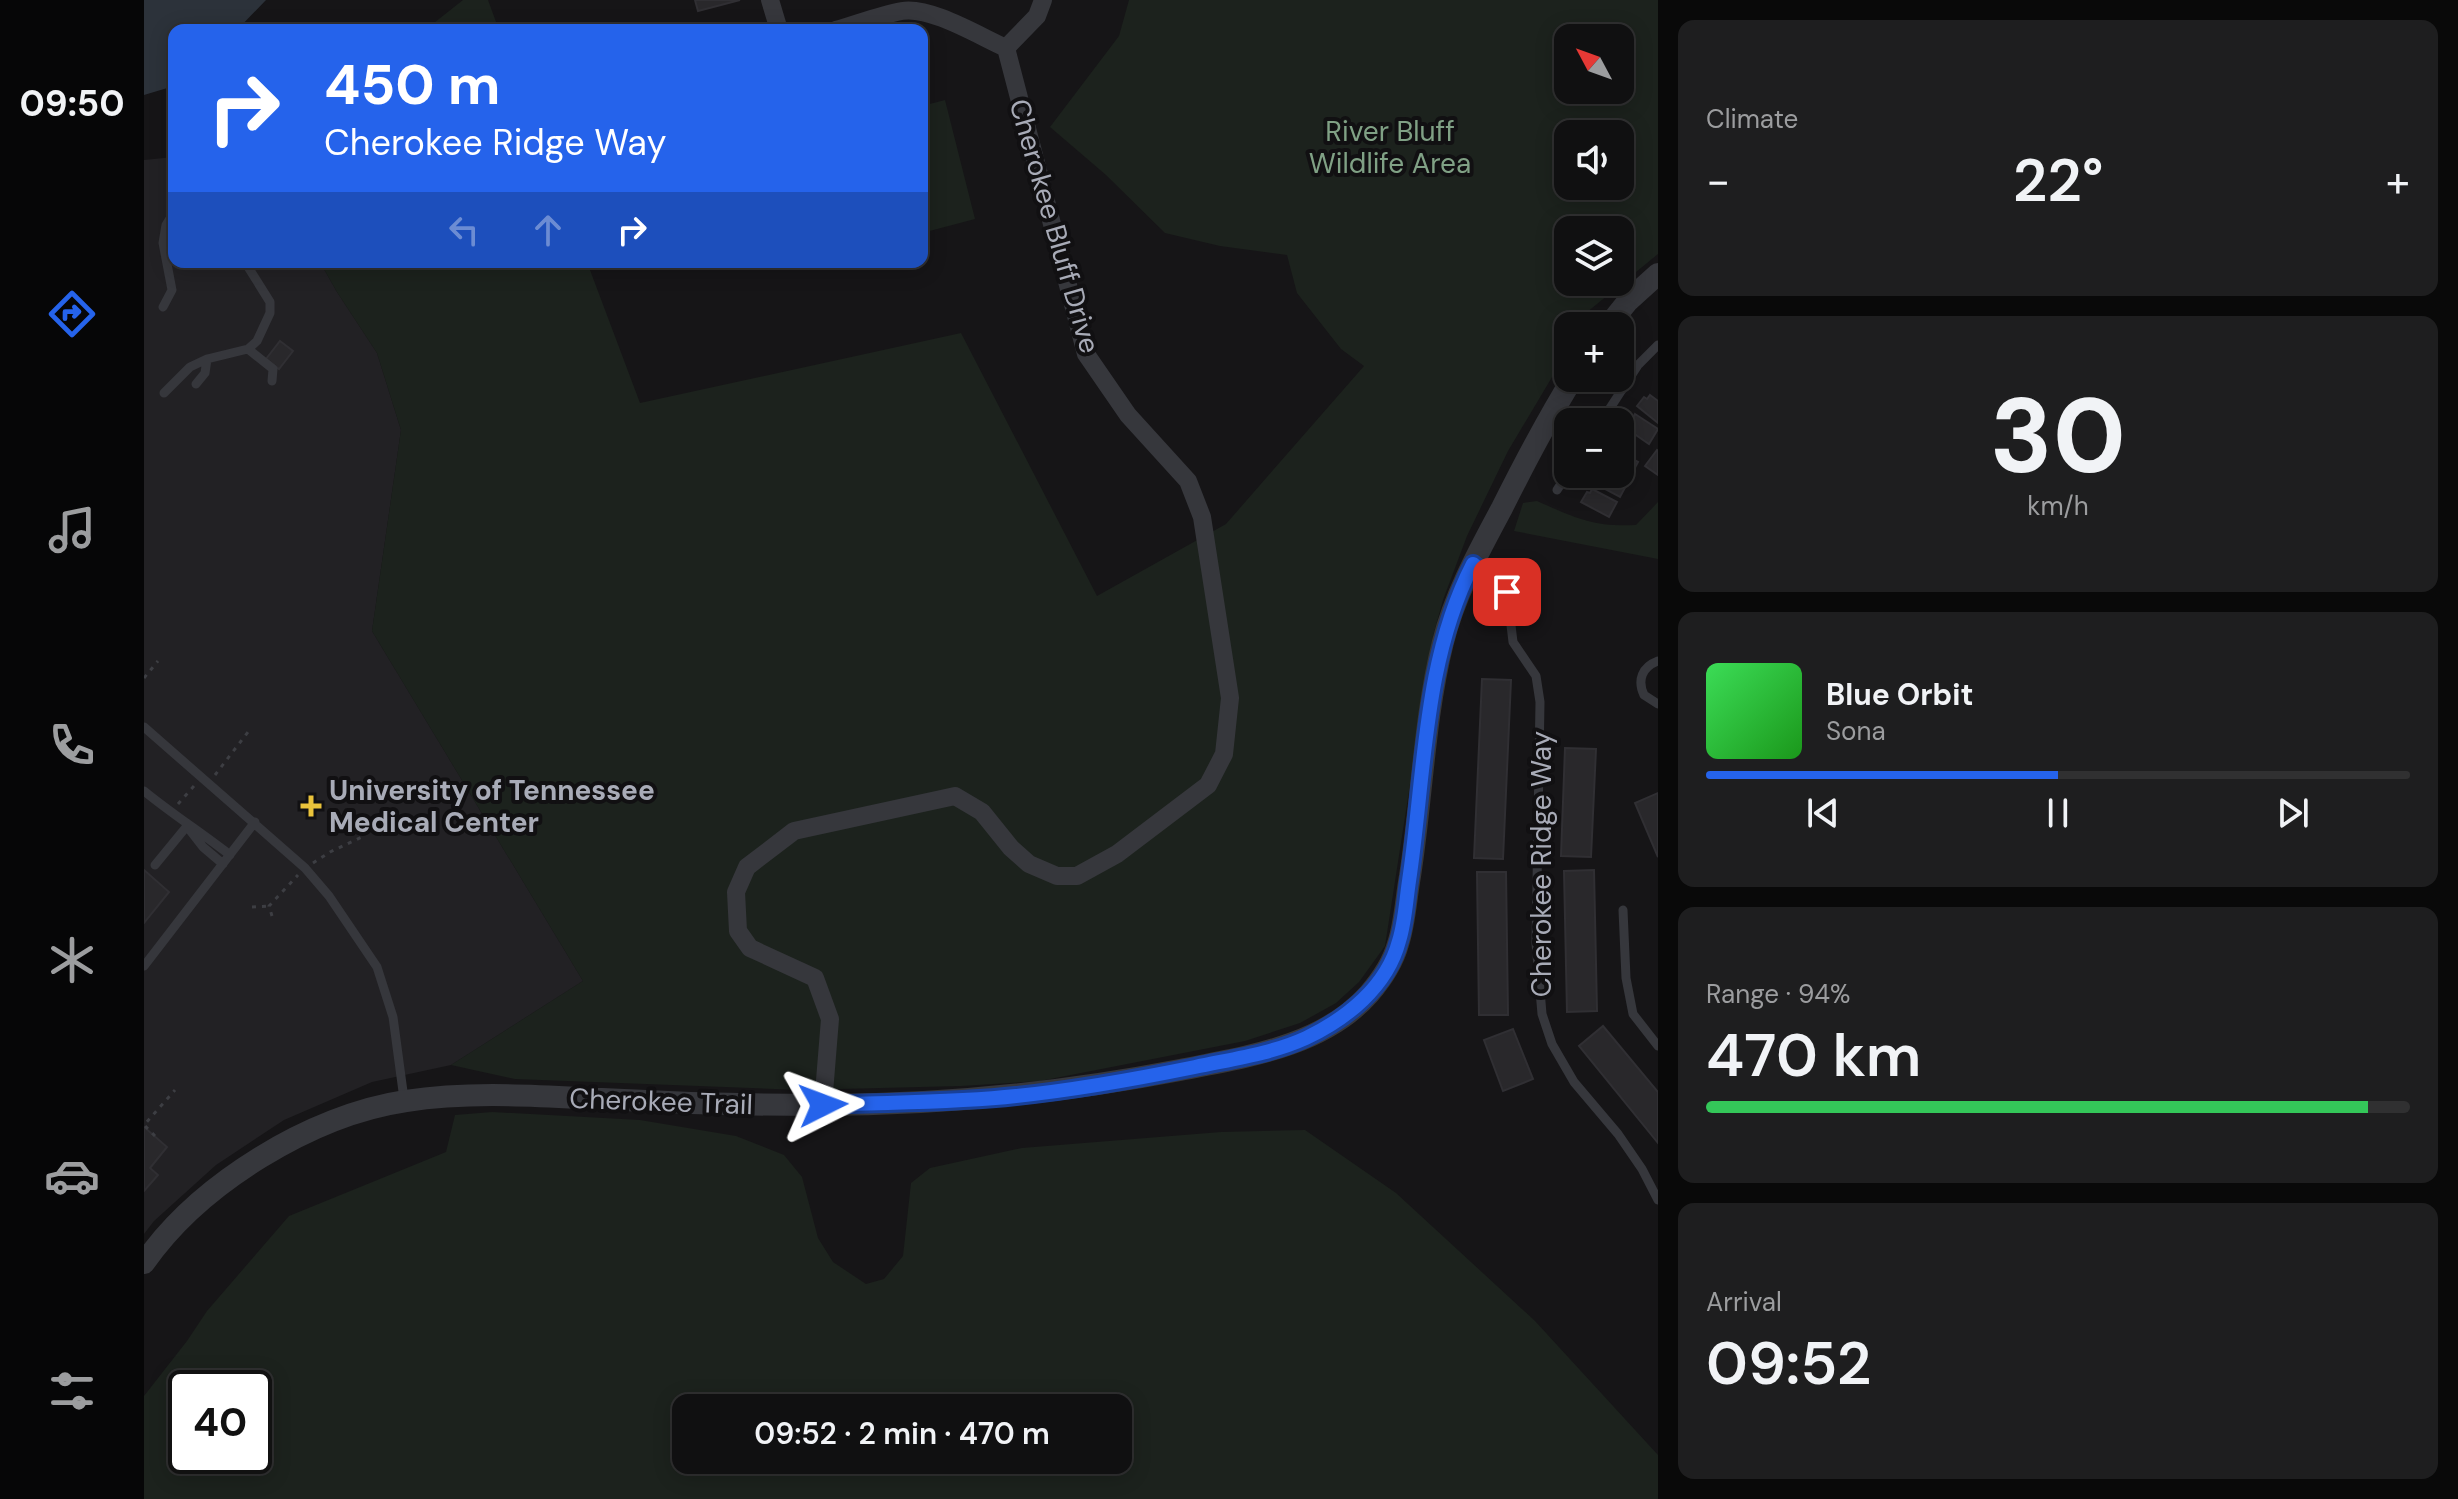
<!DOCTYPE html>
<html lang="en">
<head>
<meta charset="utf-8">
<style>
  :root { --surface:#101011; --page:#1e1e1f; --text:#f1f3f6; --muted:#9c9d9f; --line:#303031; --accent:#2563eb }
  body { margin:0; font-family:"DM Sans",sans-serif; background:var(--page); color:var(--text); height:100vh; display:flex; flex-direction:column; font-size:30px; white-space:nowrap }
  * { box-sizing:border-box; margin:0 }
  p { font-size:26px; color:var(--muted) }
  .icon { flex:none; width:44px; height:44px; fill:none; stroke:currentColor; stroke-width:2; stroke-linecap:round; stroke-linejoin:round }
  .map { position:relative; flex:1; overflow:hidden }
  .side { display:flex; flex-direction:column; gap:20px; padding:20px; background:#090909; width:800px }
  .side>* { flex:none }
  .top-card { position:absolute; left:24px; top:24px; width:760px; height:244px; border-radius:16px; box-shadow:0 4px 20px #0003,0 0 0 2px var(--line); background:#2563eb; color:#fff; overflow:hidden }
  .needle { width:52px; rotate:311deg }
  .fabs { position:absolute; left:1410px; top:24px; display:grid; gap:16px }
  .fabs a { display:grid; place-items:center; width:80px; height:80px; border-radius:16px; background:var(--surface); box-shadow:0 4px 20px #0003,0 0 0 2px var(--line); font-size:40px }
  .speed { position:absolute; left:24px; top:1370px; display:flex; gap:16px; font-size:40px; font-weight:700; text-align:center }
  .speed>* { display:grid; place-content:center; width:104px; height:104px; border-radius:50%; background:var(--surface); box-shadow:0 4px 20px #0003,0 0 0 2px var(--line); line-height:1 }
  .speed .limit { border:4px solid #111; border-radius:12px; background:#fff; color:#111 }
  .pin { position:absolute; display:grid; place-items:center; width:68px; height:68px; color:#fff; margin:-34px; border-radius:16px; box-shadow:0 4px 12px #0006 }
  .me { position:absolute; width:88px; margin:-44px; rotate:87deg; stroke-linejoin:round; filter:drop-shadow(0 0 6px #0008) }
  .turn { display:flex; align-items:center; gap:28px; height:168px; padding:0 24px; font-size:36px }
  .turn .icon { width:104px; height:104px; stroke-width:2.5 }
  .turn b { display:block; font-size:56px; line-height:68px }
  .lanes { display:flex; align-items:center; height:76px; padding:0 24px; background:#0003; justify-content:center; gap:40px; direction:ltr }
  .lanes .off { opacity:.35 }
  .big { font-size:60px; font-weight:600; line-height:1.1 }
  .side .widget { flex:1; display:flex; flex-direction:column; justify-content:center; gap:12px; min-width:0; padding:0 28px; border-radius:16px; background:var(--page) }
  .side .dial { align-items:center; gap:0 }
  .dial b { font-size:104px; line-height:1 }
  .song { display:flex; align-items:center; gap:24px }
  .cover { width:96px; height:96px; border-radius:12px; background:linear-gradient(135deg,hsl(130 70% 55%),hsl(120 70% 35%)) }
  .played { height:8px; border-radius:4px; background:linear-gradient(90deg,var(--accent) 50%,var(--line) 50%) }
  .keys { display:flex; justify-content:space-around; direction:ltr }
  .heat { display:flex; justify-content:space-between; align-items:center; font-size:44px; direction:ltr }
  .charge { height:12px; border-radius:6px; background:linear-gradient(90deg,#34c759 94%,var(--line) 0) }
  .trip { position:absolute; left:528px; top:1394px; width:460px; height:80px; border-radius:16px; background:var(--surface); box-shadow:0 4px 20px #0003,0 0 0 2px var(--line); font-weight:600; line-height:80px; text-align:center }
  main { display:flex; flex:1; min-height:0 }
  .menu { display:flex; flex-direction:column; width:144px; justify-content:space-around; align-items:center; background:#060607; color:var(--muted) }
  .menu .icon { width:56px; height:56px }
  .menu .active { color:var(--accent) }
  .menu b { font-size:36px; color:var(--text) }
  .map>svg:first-child { display:block }
  .built { fill:#222124 }
  .green { fill:#1c221d; fill-rule:evenodd }
  .water { fill:#2c323a }
  .building { fill:#29282b; stroke:#302f33; stroke-width:2 }
  .lines { fill:none; stroke-linecap:round; stroke-linejoin:round }
  .path { stroke:#3d3e43; stroke-width:3; stroke-dasharray:4 6; stroke-linecap:butt }
  .service { stroke:#36373c; stroke-width:9 }
  .minor { stroke:#36373c; stroke-width:18 }
  .tertiary { stroke:#36373c; stroke-width:22 }
  .route-casing { stroke:#184099; stroke-width:20 }
  .route { stroke:#2563eb; stroke-width:14 }
  .poi-dot { fill:#eac33b; stroke:#111012; stroke-width:3 }
  .labels { text-anchor:middle; stroke-width:8; stroke-linejoin:round; paint-order:stroke }
  .park-label { font-size:28px; fill:#80a185; stroke:#111012 }
  .street-label { font-size:28px; fill:#a8abb7; stroke:#111012 }
  .poi-label { font-size:28px; font-weight:bold; fill:#a8abb7; stroke:#111012; text-anchor:start }
</style>
</head>
<body>
<main>
<nav class="menu">
<b>09:50</b>
<svg class="icon active" aria-label="directions" viewBox="0 0 24 24"><path d="M12 3l9 9-9 9-9-9zM9 14v-3h6M13 9l2 2-2 2"/></svg>
<svg class="icon" aria-label="music" viewBox="0 0 24 24"><path d="M9 18V5l10-2v13"/><circle cx="6" cy="18" r="3"/><circle cx="16" cy="16" r="3"/></svg>
<svg class="icon" aria-label="phone" viewBox="0 0 24 24"><path d="M5 4h4l2 5-3 2q2 4 5 5l2-3 5 2v4C11 20 4 13 5 4z"/></svg>
<svg class="icon" aria-label="climate" viewBox="0 0 24 24"><path d="M12 3v18M4 7l16 10M4 17L20 7"/></svg>
<svg class="icon" aria-label="car" viewBox="0 0 24 24"><path d="M5 17H2v-5l4-1 3-4h7l3 4 3 1v5h-3M9 17h6M6 11h13"/><circle cx="7" cy="17" r="2"/><circle cx="17" cy="17" r="2"/></svg>
<svg class="icon" aria-label="filters" viewBox="0 0 24 24"><path d="M4 7h16M4 17h16"/><circle cx="9" cy="7" r="2"/><circle cx="15" cy="17" r="2"/></svg>
</nav>
<div class="map">
<svg width="1514" height="1499" viewBox="0 0 1514 1499">
  <rect width="100%" height="100%" fill="#161517"/>
  <path class="built" d="M 30,157 L 30,262 L 176,262 L 193,292 L 233,353 L 257,430 L 228,631 L 439,981 L 307,1065 L 228,1082 L 140,1120 L 72,1165 L 10,1221 L 0,1234 L 0,160 Z"/>
  <path class="green" d="M 319,0 L 344,0 L 355,30 L 281,30 Z
    M 985,0 L 1514,0 L 1514,254 L 1431,322 L 1430,326 L 1424,326 L 1424,343 L 1417,362 L 1364,451 L 1323,536 L 1299,600 L 1289,636 L 1241,946 L 1215,982 L 1192,1003 L 1156,1023 L 1101,1041 L 896,1081 L 817,1086 L 656,1090 L 371,1079 L 307,1065 L 439,981 L 228,631 L 257,430 L 233,353 L 193,292 L 176,262 L 443,262 L 496,403 L 817,333 L 953,596 L 1082,524 L 1220,366 L 1197,349 L 1153,293 L 1143,255 L 1076,246 L 1021,233 L 962,175 L 906,127 L 975,36 ZM 1424,38 L 1476,38 L 1476,90 L 1424,90 ZM 1424,134 L 1476,134 L 1476,186 L 1424,186 ZM 1424,230 L 1476,230 L 1476,282 L 1424,282 Z
    M 801,100 L 831,219 L 778,233 L 778,106 Z
    M 1393,501 C 1432,518 1448,527 1492,525 L 1514,502 L 1514,559 L 1370,531 L 1379,503 Z
    M 348,1112 L 496,1120 L 592,1136 L 640,1155 L 658,1177 L 674,1238 L 689,1262 L 722,1284 L 740,1279 L 759,1256 L 767,1183 L 786,1168 L 878,1148 L 1077,1132 L 1161,1130 L 1252,1193 L 1391,1321 L 1514,1455 L 1514,1499 L 0,1499 L 0,1396 L 43,1341 L 63,1311 L 145,1216 L 302,1152 L 311,1115 ZM 110,1388 L 110,1456 L 42,1456 L 42,1388 ZM 974,1408 L 974,1460 L 542,1460 L 542,1408 Z"/>
  <path class="water" d="M 0,0 L 122,0 L 93,30 L 30,30 L 30,86 L 0,95 Z"/>
  <path class="building" d="M 551,0 L 596,0 L 554,11 Z
    M 136,341 L 149,351 L 135,369 L 122,359 Z
    M 1506,395 L 1514,401 L 1514,423 L 1493,406 L 1500,397 L 1503,399 Z
    M 1491,414 L 1514,429 L 1505,444 L 1479,426 L 1486,416 L 1489,418 Z
    M 1513,450 L 1514,451 L 1514,475 L 1501,466 Z
    M 1476,452 L 1494,462 L 1486,477 L 1476,471 Z
    M 1452,474 L 1468,474 L 1484,482 L 1476,497 L 1448,482 Z
    M 1448,489 L 1473,502 L 1465,517 L 1437,502 L 1443,492 L 1446,493 Z
    M 1338,679 L 1367,680 L 1359,859 L 1330,858 Z
    M 1421,748 L 1452,749 L 1447,857 L 1417,856 Z
    M 1514,793 L 1514,857 L 1491,803 Z
    M 0,870 L 25,892 L 0,923 Z
    M 1450,870 L 1453,1011 L 1423,1012 L 1420,871 Z
    M 1333,872 L 1362,872 L 1364,1015 L 1335,1015 Z
    M 1459,1026 L 1514,1092 L 1514,1143 L 1435,1046 Z
    M 1369,1029 L 1389,1079 L 1359,1091 L 1340,1040 Z
    M 0,1127 L 23,1147 L 6,1168 L 14,1175 L 0,1191 Z"/>
  <g class="lines">
    <path class="path" d="M 0,678 L 14,661
      M 71,775 L 104,732
      M 34,804 L 50,786
      M 169,863 L 186,852 L 222,835
      M 108,907 L 125,906
      M 128,916 L 125,906 L 154,875
      M 11,1136 L 0,1125 L 31,1090"/>
    <path class="service" d="M 19,307 L 28,290 L 19,243 L 22,225 L 30,212
      M 104,349 L 129,369 L 128,381
      M 52,384 L 61,373 L 63,359
      M 20,393 L 46,367 L 63,359 L 104,349 L 113,341 L 126,313 L 126,302 L 101,262
      M 1457,422 L 1494,365 L 1514,345
      M 1413,490 L 1424,473
      M 1329,564 L 1363,592 L 1369,642 L 1392,676 L 1396,702 L 1392,943 L 1398,1014 L 1408,1044 L 1430,1082 L 1474,1134 L 1498,1169 L 1514,1200
      M 1514,661 C 1498,667 1493,680 1500,695 L 1514,704
      M 0,727 L 161,868 L 185,896 L 233,967 L 249,1017 L 260,1099
      M 0,791 C 28,814 58,833 86,855
      M 45,829 L 59,847 L 79,864
      M 11,865 L 43,826
      M 1479,910 L 1482,978 L 1489,1014 L 1514,1046
      M 0,966 L 111,822"/>
    <path class="minor" d="M 626,0 L 635,30
      M 692,30 C 713,24 736,15 758,11 C 786,6 835,36 862,48
      M 862,48 L 893,16 L 899,0
      M 679,1105 L 686,1019 L 671,978 L 606,948 L 594,931 L 592,892 L 603,867 L 650,831 L 811,796 L 838,812 L 867,848 L 885,864 L 913,876 L 933,876 L 973,854 L 1064,785 L 1080,754 L 1086,698 L 1058,517 L 1044,481 L 984,415 L 942,354 L 862,48"/>
    <path class="tertiary" d="M 1464,326 L 1484,301 L 1514,274
      M 0,1263 C 55,1184 167,1115 262,1101 C 326,1091 393,1096 458,1099 C 530,1103 602,1105 674,1105 C 796,1105 917,1093 1036,1070 C 1101,1057 1178,1047 1225,994 C 1237,980 1249,962 1254,944 C 1261,923 1262,898 1266,876 C 1278,799 1280,718 1299,642 C 1311,594 1335,551 1358,508 C 1380,464 1403,420 1429,378"/>
  </g>
  <g class="lines">
    <defs>
      <path id="route" d="M 679,1105 C 743,1102 809,1103 872,1096 C 932,1090 992,1079 1051,1067 C 1088,1059 1127,1054 1162,1038 C 1202,1019 1243,987 1255,941 C 1261,922 1262,901 1265,881 C 1281,775 1279,661 1329,564 L 1363,592"/>
    </defs>
    <use href="#route" class="route-casing"/>
    <use href="#route" class="route"/>
  </g>
  <path class="poi-dot" d="M163 794h8v8h8v8h-8v8h-8v-8h-8v-8h8z"/>
  <g class="labels">
    <g class="park-label">
      <text x="1246" y="141">River Bluff<tspan x="1246" dy="32">Wildlife Area</tspan></text>
    </g>
    <g class="street-label">
      <text transform="translate(911 226) rotate(74)" y="10">Cherokee Bluff Drive</text>
      <text transform="translate(1397 864) rotate(-90)" y="10">Cherokee Ridge Way</text>
      <text transform="translate(517 1101) rotate(2)" y="10">Cherokee Trail</text>
    </g>
    <g class="poi-label">
      <text x="185" y="800">University of Tennessee<tspan x="185" dy="32">Medical Center</tspan></text>
    </g>
  </g>
</svg>
<div class="fabs">
<a><svg class="needle" viewBox="-14 -14 28 28"><path d="M0-13l5 13h-10z" fill="#e53935"/><path d="M0 13l5-13h-10z" fill="#9c9d9f"/></svg></a>
<a><svg class="icon" aria-label="sound" viewBox="0 0 24 24"><path d="M4 9h4l5-4v14l-5-4H4zM17 9q2 3 0 6"/></svg></a>
<a><svg class="icon" aria-label="layers" viewBox="0 0 24 24"><path d="M12 4l9 5-9 5-9-5zM3 14l9 5 9-5"/></svg></a>
<a>+</a>
<a>−</a>
</div>
<div class="speed"><div class="limit">40</div></div>
<div class="pin" style="left:1363px;top:592px;background:#d93025"><svg class="icon" aria-label="arrive" viewBox="0 0 24 24"><path d="M6 21V4h12l-3 4 3 4H6"/></svg></div>
<svg class="me" style="left:679px;top:1105px" viewBox="-20 -20 40 40"><path d="M0-17L14 15 0 8-14 15z" fill="#2563eb" stroke="#fff" stroke-width="4"/></svg>
<div class="trip">09:52 · 2 min · 470 m</div>
<div class="top-card">
<div class="turn"><svg class="icon" aria-label="right" viewBox="0 0 24 24"><path d="M7 20v-9h11M14 6l5 5-5 5"/></svg><div><b>450 m</b>Cherokee Ridge Way</div></div>
<div class="lanes"><svg class="icon off" aria-label="left" viewBox="0 0 24 24"><path d="M17 20v-9H6M10 6l-5 5 5 5"/></svg><svg class="icon off" aria-label="ahead" viewBox="0 0 24 24"><path d="M12 20V5M6 11l6-6 6 6"/></svg><svg class="icon" aria-label="right" viewBox="0 0 24 24"><path d="M7 20v-9h11M14 6l5 5-5 5"/></svg></div>
</div>
</div>
<section class="side">
<div class="widget"><p>Climate</p>
<div class="heat"><a>−</a><b class="big">22°</b><a>+</a></div>
</div>
<div class="widget dial"><b>30</b><p>km/h</p></div>
<div class="widget">
<div class="song"><i class="cover"></i><div><b>Blue Orbit</b><p>Sona</p></div></div>
<div class="played"></div>
<div class="keys"><svg class="icon" aria-label="previous" viewBox="0 0 24 24"><path d="M18 5L8 12l10 7zM5 5v14"/></svg><svg class="icon" aria-label="pause" viewBox="0 0 24 24"><path d="M8 5v14M16 5v14"/></svg><svg class="icon" aria-label="next" viewBox="0 0 24 24"><path d="M6 5l10 7-10 7zM19 5v14"/></svg></div>
</div>
<div class="widget"><p>Range · 94%</p><b class="big">470 km</b><div class="charge"></div></div>
<div class="widget"><p>Arrival</p><b class="big">09:52</b></div>
</section>
</main>
</body>
</html>
